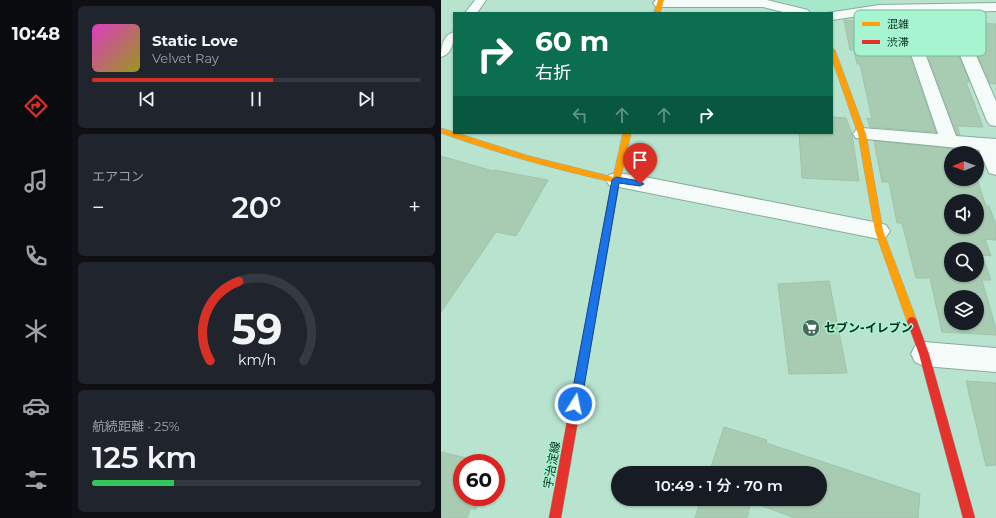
<!DOCTYPE html>
<html lang="ja">
<head>
<meta charset="utf-8">
<style>
  :root { --surface:#171b24; --page:#20242c; --text:#f1f3f6; --muted:#9ea1a6; --line:#363941; --accent:#d93025 }
  body { margin:0; font-family:Montserrat,"Noto Sans JP",sans-serif; background:var(--page); color:var(--text); height:100vh; display:flex; flex-direction:column; font-size:15px; white-space:nowrap }
  * { box-sizing:border-box; margin:0 }
  p { font-size:13px; color:var(--muted) }
  .icon { flex:none; width:22px; height:22px; fill:none; stroke:currentColor; stroke-width:2; stroke-linecap:round; stroke-linejoin:round }
  .map { position:relative; flex:1; overflow:hidden }
  .side { display:flex; flex-direction:column; gap:6px; padding:6px; background:#0d0f14; width:369px }
  .side>* { flex:none }
  .guide { position:absolute; left:12px; top:12px; width:380px; height:122px; border-radius:0px; box-shadow:0 1px 3px #0004; background:#0b6e4f; color:#fff; overflow:hidden }
  .needle { width:26px; rotate:269deg }
  .buttons { position:absolute; left:503px; top:146px; display:grid; gap:8px }
  .buttons a { display:grid; place-items:center; width:40px; height:40px; border-radius:50%; background:var(--surface); box-shadow:0 1px 3px #0004; font-size:20px }
  .speed { position:absolute; left:12px; top:454px; display:flex; gap:8px; font-size:20px; font-weight:700; text-align:center }
  .speed>* { display:grid; place-content:center; width:52px; height:52px; border-radius:50%; background:var(--surface); box-shadow:0 1px 3px #0004; line-height:1 }
  .speed .limit { border:6px solid #d22; background:#fff; color:#111 }
  .pin { position:absolute; display:grid; place-items:center; width:34px; height:34px; color:#fff; margin:-41px -17px; border-radius:50% 50% 50% 0; rotate:-45deg; box-shadow:0 0 4px #0007 }
  .pin .icon { rotate:45deg }
  .me { position:absolute; width:44px; margin:-22px; rotate:10deg; stroke-linejoin:round; filter:drop-shadow(0 0 3px #0008) }
  .turn { display:flex; align-items:center; gap:14px; height:84px; padding:0 16px; font-size:18px }
  .turn .icon { width:52px; height:52px; stroke-width:2.5 }
  .turn b { display:block; font-size:28px; line-height:34px }
  .lanes { display:flex; align-items:center; height:38px; padding:0 16px; background:#0003; justify-content:center; gap:20px; direction:ltr }
  .lanes .off { opacity:.35 }
  .big { font-size:30px; font-weight:600; line-height:1.1 }
  .side .widget { flex:1; display:flex; flex-direction:column; justify-content:center; gap:6px; min-width:0; padding:0 14px; border-radius:6px; background:var(--page) }
  .side .dial { align-items:center; gap:0 }
  .dial svg { height:104px; overflow:visible; fill:none; stroke:var(--line); stroke-width:7; stroke-linecap:round; text-anchor:middle }
  .dial text { fill:var(--text); stroke:none }
  .song { display:flex; align-items:center; gap:12px }
  .cover { width:48px; height:48px; border-radius:6px; background:linear-gradient(135deg,hsl(310 70% 55%),hsl(60 70% 35%)) }
  .played { height:4px; border-radius:2px; background:linear-gradient(90deg,var(--accent) 55%,var(--line) 55%) }
  .keys { display:flex; justify-content:space-around; direction:ltr }
  .heat { display:flex; justify-content:space-between; align-items:center; font-size:22px; direction:ltr }
  .charge { height:6px; border-radius:3px; background:linear-gradient(90deg,#34c759 25%,var(--line) 0) }
  .trip { position:absolute; left:170px; top:466px; width:216px; height:40px; border-radius:20px; background:var(--surface); box-shadow:0 1px 3px #0004; font-weight:600; line-height:40px; text-align:center }
  main { display:flex; flex:1; min-height:0 }
  .tabs { display:flex; flex-direction:column; width:72px; justify-content:space-around; align-items:center; background:#090b0e; color:var(--muted) }
  .tabs .icon { width:28px; height:28px }
  .tabs .on { color:var(--accent) }
  .tabs b { font-size:18px; color:var(--text) }
  .map>svg:first-child { display:block }
  .built { fill:#a5e9ca }
  .building { fill:#a8ccb2; stroke:#a3c0ad; fill-rule:evenodd }
  .lines { fill:none; stroke-linecap:round; stroke-linejoin:round }
  .lane-casing { stroke:#89ab9c; stroke-width:2 }
  .street-casing { stroke:#89ab9c; stroke-width:2 }
  .slow-casing { stroke:#89ab9c; stroke-width:1 }
  .jam-casing { stroke:#89ab9c; stroke-width:1 }
  .lane { fill:#f4fbf8; fill-rule:evenodd }
  .street { fill:#f4fbf8; fill-rule:evenodd }
  .slow { fill:#ff9f0a; fill-rule:evenodd }
  .jam { fill:#e5322d; fill-rule:evenodd }
  .route { fill:#1a73e8; stroke:#114b97 }
  .labels { text-anchor:middle; stroke-width:3; stroke-linejoin:round; paint-order:stroke }
  .poi-label { font-size:12px; font-weight:bold; fill:#082a1d; stroke:#a6f5d0; text-anchor:start }
  .street-label { font-size:12px; fill:#082a1d; stroke:#a6f5d0 }
  .key { fill:#a6f5d0; stroke:#77b89a; stroke-width:1 }
  .key-label { font-size:11px; fill:#082a1d }
</style>
</head>
<body>
<main>
<nav class="tabs">
<b>10:48</b>
<svg class="icon on" aria-label="directions" viewBox="0 0 24 24"><path d="M12 3l9 9-9 9-9-9zM9 14v-3h6M13 9l2 2-2 2"/></svg>
<svg class="icon" aria-label="music" viewBox="0 0 24 24"><path d="M9 18V5l10-2v13"/><circle cx="6" cy="18" r="3"/><circle cx="16" cy="16" r="3"/></svg>
<svg class="icon" aria-label="phone" viewBox="0 0 24 24"><path d="M5 4h4l2 5-3 2q2 4 5 5l2-3 5 2v4C11 20 4 13 5 4z"/></svg>
<svg class="icon" aria-label="climate" viewBox="0 0 24 24"><path d="M12 3v18M4 7l16 10M4 17L20 7"/></svg>
<svg class="icon" aria-label="car" viewBox="0 0 24 24"><path d="M5 17H2v-5l4-1 3-4h7l3 4 3 1v5h-3M9 17h6M6 11h13"/><circle cx="7" cy="17" r="2"/><circle cx="17" cy="17" r="2"/></svg>
<svg class="icon" aria-label="filters" viewBox="0 0 24 24"><path d="M4 7h16M4 17h16"/><circle cx="9" cy="7" r="2"/><circle cx="15" cy="17" r="2"/></svg>
</nav>
<section class="side">
<div class="widget">
<div class="song"><i class="cover"></i><div><b>Static Love</b><p>Velvet Ray</p></div></div>
<div class="played"></div>
<div class="keys"><svg class="icon" aria-label="previous" viewBox="0 0 24 24"><path d="M18 5L8 12l10 7zM5 5v14"/></svg><svg class="icon" aria-label="pause" viewBox="0 0 24 24"><path d="M8 5v14M16 5v14"/></svg><svg class="icon" aria-label="next" viewBox="0 0 24 24"><path d="M6 5l10 7-10 7zM19 5v14"/></svg></div>
</div>
<div class="widget"><p>エアコン</p>
<div class="heat"><a>−</a><b class="big">20°</b><a>+</a></div>
</div>
<div class="widget dial"><svg viewBox="0 0 100 80">
<path d="M14 69A42 42 0 1 1 86 69"/>
<path d="M14 69A42 42 0 0 1 36 8" stroke="#d93025"/>
<text x="50" y="56" font-size="32" font-weight="700">59</text>
<text x="50" y="72" font-size="11">km/h</text>
</svg></div>
<div class="widget"><p>航続距離 · 25%</p><b class="big">125 km</b><div class="charge"></div></div>
</section>
<div class="map">
<svg width="555" height="518" viewBox="0 0 555 518">
  <rect width="100%" height="100%" fill="#b8e3cf"/>
  <path class="built" d="M 332,0 L 440,0 L 442,5 L 398,11 L 374,10 Z"/>
  <path class="building" d="M 419,18 L 456,19 L 495,132 L 429,127 L 426,118 L 431,119 L 419,64 L 416,64 L 413,50 L 409,50 L 403,20 L 420,21 Z
    M 473,19 L 497,20 L 498,22 L 555,24 L 555,84 L 549,83 L 535,52 L 532,49 L 525,47 L 520,49 L 517,54 L 529,82 L 525,82 L 542,127 L 516,126 L 519,135 L 516,135 Z
    M 391,117 L 405,118 L 411,134 L 418,181 L 361,178 L 358,133 L 391,133 Z
    M 433,141 L 524,150 L 525,153 L 510,153 L 510,179 L 536,179 L 545,206 L 548,206 L 555,225 L 555,240 L 544,239 L 550,256 L 541,255 L 550,280 L 541,280 L 555,329 L 555,335 L 501,332 L 489,278 L 475,278 L 461,223 L 456,223 L 448,182 L 441,182 ZM 510,201 L 536,201 L 536,227 L 510,227 ZM 510,249 L 536,249 L 536,275 L 510,275 ZM 510,297 L 536,297 L 536,323 L 510,323 Z
    M 0,156 L 52,171 L 53,170 L 107,180 L 75,236 L 55,232 L 0,312 Z
    M 388,281 L 406,373 L 348,374 L 337,284 Z
    M 525,381 L 555,383 L 555,465 L 545,466 Z
    M 283,427 L 326,440 L 325,443 L 479,494 L 477,518 L 354,518 L 310,502 L 306,518 L 254,518 L 260,499 L 379,499 L 379,473 L 268,473 Z
    M 0,452 L 46,463 L 21,463 L 21,497 L 40,497 L 34,510 L 30,508 L 26,518 L 0,518 Z"/>
  <g class="lines">
    <defs>
      <path id="lane" d="M 34,0 L 45,0 L 36,13 L 24,13 Z
        M 13,32 C 13,42 11,54 0,57 C 0,47 2,35 13,32 Z"/>
      <path id="street" d="M 215,0 L 326,0 L 367,10 L 369,13 L 346,13 L 322,7 L 219,7 L 214,6 L 212,3 Z
        M 555,3 L 555,11 L 469,13 L 515,136 L 555,139 L 555,175 L 548,173 L 538,150 L 415,138 L 412,134 L 415,130 L 421,128 L 497,134 L 456,13 L 438,13 L 391,20 L 391,13 L 386,13 L 438,5 Z
        M 526,48 L 531,50 L 534,53 L 555,101 L 555,126 L 549,125 L 546,121 L 518,53 L 521,50 Z
        M 175,173 L 199,176 L 438,223 L 445,225 L 449,231 L 445,237 L 438,239 L 168,185 L 165,180 L 168,175 Z
        M 483,342 L 555,348 L 555,372 L 483,366 L 474,362 L 470,354 L 474,346 Z"/>
      <path id="slow" d="M 217,0 L 223,0 L 219,13 L 213,13 Z
        M 391,48 L 394,50 L 425,134 L 442,231 L 476,321 L 474,324 L 471,325 L 468,324 L 466,321 L 434,231 L 417,134 L 391,59 Z
        M 0,128 L 88,156 L 172,177 L 182,133 L 190,133 L 178,185 L 174,188 L 170,185 L 171,182 C 113,169 56,153 0,133 Z"/>
      <path id="jam" d="M 174,182 L 178,185 L 120,518 L 108,518 L 170,185 Z
        M 471,317 L 474,318 L 476,321 L 488,354 L 534,518 L 522,518 L 478,354 L 466,321 L 468,318 Z"/>
    </defs>
    <use href="#lane" class="lane-casing"/>
    <use href="#street" class="street-casing"/>
    <use href="#slow" class="slow-casing"/>
    <use href="#jam" class="jam-casing"/>
    <use href="#lane" class="lane"/>
    <use href="#street" class="street"/>
    <use href="#slow" class="slow"/>
    <use href="#jam" class="jam"/>
  </g>
  <path class="route" d="M 175,177 L 199,181 L 203,184 L 199,186 L 178,183 L 140,404 L 138,408 L 134,409 L 130,408 L 129,404 L 171,180 Z"/>
  <defs>
    <symbol id="supermarket-disc" viewBox="-11 -11 22 22"><circle r="9.5" fill="#466b5b" stroke="#a6f5d0"/><path d="M-6-5.5h2.5l.6 2H6L4.5 2H-2.5L-4.4-4H-6ZM-1.5 3.2a1.3 1.3 0 1 0 .1 0ZM3 3.2a1.3 1.3 0 1 0 .1 0Z" fill="#fff"/></symbol>
  </defs>
  <g fill-rule="evenodd">
    <use href="#supermarket-disc" x="360" y="318" width="20" height="20"/>
  </g>
  <g class="labels">
    <g class="poi-label">
      <text x="383" y="332">セブン-イレブン</text>
    </g>
    <g class="street-label">
      <text transform="translate(111 465) rotate(-80)" y="4">宇治淀線</text>
    </g>
  </g>
  <rect x="413" y="10" width="132" height="46" rx="6" class="key"/>
  <rect x="421" y="22" width="18" height="4" fill="#ff9f0a"/>
  <rect x="421" y="40" width="18" height="4" fill="#e5322d"/>
  <g class="key-label">
    <text x="446" y="28">混雑</text>
    <text x="446" y="46">渋滞</text>
  </g>
</svg>
<div class="buttons">
<a><svg class="needle" viewBox="-14 -14 28 28"><path d="M0-13l5 13h-10z" fill="#e53935"/><path d="M0 13l5-13h-10z" fill="#9ea1a6"/></svg></a>
<a><svg class="icon" aria-label="sound" viewBox="0 0 24 24"><path d="M4 9h4l5-4v14l-5-4H4zM17 9q2 3 0 6"/></svg></a>
<a><svg class="icon" aria-label="search" viewBox="0 0 24 24"><circle cx="10" cy="10" r="6"/><path d="M15 15l6 6"/></svg></a>
<a><svg class="icon" aria-label="layers" viewBox="0 0 24 24"><path d="M12 4l9 5-9 5-9-5zM3 14l9 5 9-5"/></svg></a>
</div>
<div class="speed"><div class="limit">60</div></div>
<div class="pin" style="left:199px;top:184px;background:#d93025"><svg class="icon" aria-label="arrive" viewBox="0 0 24 24"><path d="M6 21V4h12l-3 4 3 4H6"/></svg></div>
<svg class="me" style="left:134px;top:404px" viewBox="-20 -20 40 40"><circle r="17" fill="#1a73e8" stroke="#fff" stroke-width="3"/><path d="M0-11L8 9 0 5-8 9z" fill="#fff"/></svg>
<div class="trip">10:49 · 1 分 · 70 m</div>
<div class="guide">
<div class="turn"><svg class="icon" aria-label="right" viewBox="0 0 24 24"><path d="M7 20v-9h11M14 6l5 5-5 5"/></svg><div><b>60 m</b>右折</div></div>
<div class="lanes"><svg class="icon off" aria-label="left" viewBox="0 0 24 24"><path d="M17 20v-9H6M10 6l-5 5 5 5"/></svg><svg class="icon off" aria-label="ahead" viewBox="0 0 24 24"><path d="M12 20V5M6 11l6-6 6 6"/></svg><svg class="icon off" aria-label="ahead" viewBox="0 0 24 24"><path d="M12 20V5M6 11l6-6 6 6"/></svg><svg class="icon" aria-label="right" viewBox="0 0 24 24"><path d="M7 20v-9h11M14 6l5 5-5 5"/></svg></div>
</div>
</div>
</main>
</body>
</html>
